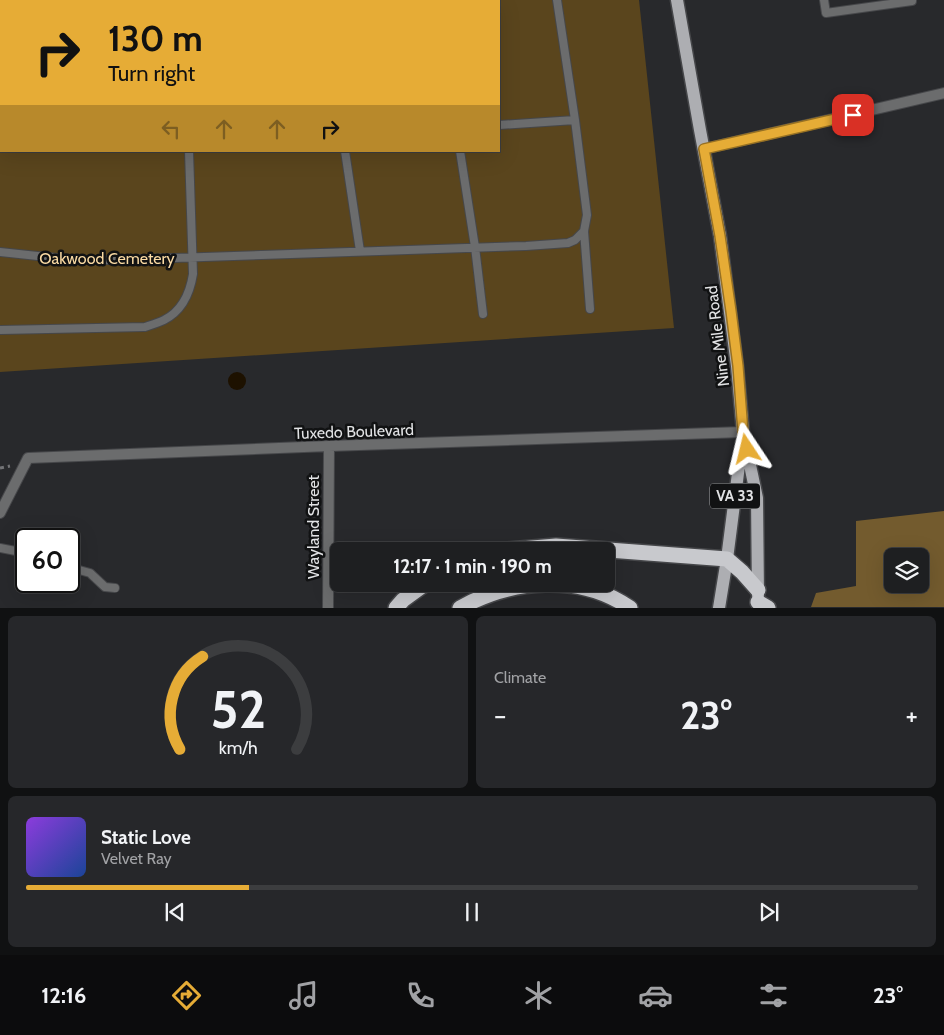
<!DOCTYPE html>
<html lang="en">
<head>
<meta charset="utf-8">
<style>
  :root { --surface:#1e1f21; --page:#26272a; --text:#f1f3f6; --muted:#a1a2a5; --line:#3c3d3f; --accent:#e6ac36 }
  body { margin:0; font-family:Cabin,sans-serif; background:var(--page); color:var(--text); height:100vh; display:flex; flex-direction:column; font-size:19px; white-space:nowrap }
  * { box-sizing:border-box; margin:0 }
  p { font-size:16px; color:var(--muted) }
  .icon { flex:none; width:28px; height:28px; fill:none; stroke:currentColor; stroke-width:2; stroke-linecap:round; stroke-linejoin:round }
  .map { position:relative; height:608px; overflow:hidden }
  .details { display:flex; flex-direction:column; gap:8px; padding:8px; background:#101112; flex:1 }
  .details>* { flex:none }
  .banner { position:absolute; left:0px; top:0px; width:500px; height:152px; box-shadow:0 5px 20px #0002,0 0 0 1px var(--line); background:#e6ac36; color:#111; overflow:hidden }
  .tools { position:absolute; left:884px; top:548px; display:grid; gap:10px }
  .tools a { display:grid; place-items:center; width:45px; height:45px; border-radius:8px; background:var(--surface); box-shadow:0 5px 20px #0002,0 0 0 1px var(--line); font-size:25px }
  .speed { position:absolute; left:15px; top:528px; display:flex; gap:10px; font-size:25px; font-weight:700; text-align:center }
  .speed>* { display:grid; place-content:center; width:65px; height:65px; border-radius:50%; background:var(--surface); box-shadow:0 5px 20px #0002,0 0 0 1px var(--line); line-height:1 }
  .speed .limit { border:2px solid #111; border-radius:8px; background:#fff; color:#111 }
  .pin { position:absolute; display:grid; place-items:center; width:42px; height:42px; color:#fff; margin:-21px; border-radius:10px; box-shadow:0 2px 8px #0006 }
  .me { position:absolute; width:55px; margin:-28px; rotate:350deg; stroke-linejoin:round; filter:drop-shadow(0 0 4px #0008) }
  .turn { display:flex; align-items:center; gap:18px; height:105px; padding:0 25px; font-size:22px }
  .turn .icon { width:65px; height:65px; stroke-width:2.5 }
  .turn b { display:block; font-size:35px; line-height:42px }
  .lanes { display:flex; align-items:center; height:48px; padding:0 25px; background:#0003; justify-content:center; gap:25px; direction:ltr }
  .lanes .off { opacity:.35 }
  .big { font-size:38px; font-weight:800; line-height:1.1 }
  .details .tile { flex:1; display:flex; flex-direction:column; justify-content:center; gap:8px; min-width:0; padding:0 18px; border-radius:8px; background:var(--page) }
  .details .dial { align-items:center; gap:0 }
  .dial svg { height:130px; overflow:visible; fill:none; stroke:var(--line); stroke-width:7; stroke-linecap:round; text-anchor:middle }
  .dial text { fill:var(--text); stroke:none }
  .song { display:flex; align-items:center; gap:15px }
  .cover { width:60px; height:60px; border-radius:8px; background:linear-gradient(135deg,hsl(270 70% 55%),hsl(220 70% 35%)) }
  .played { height:5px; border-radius:2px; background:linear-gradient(90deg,var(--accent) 25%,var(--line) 25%) }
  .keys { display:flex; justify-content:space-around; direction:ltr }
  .heat { display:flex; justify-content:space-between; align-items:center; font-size:28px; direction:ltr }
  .details .tiles { flex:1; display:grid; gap:8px; grid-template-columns:1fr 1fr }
  .tile:last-child { grid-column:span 2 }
  .trip { position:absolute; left:330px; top:542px; width:285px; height:50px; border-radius:8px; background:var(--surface); box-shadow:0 5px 20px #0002,0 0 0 1px var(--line); font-weight:800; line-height:50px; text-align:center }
  .dock { display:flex; height:80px; justify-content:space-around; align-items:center; background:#0c0c0d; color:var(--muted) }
  .dock .icon { width:35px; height:35px }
  .dock .selected { color:var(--accent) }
  .dock b { font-size:22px; color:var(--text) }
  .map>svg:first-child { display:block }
  .green { fill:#5a451d; fill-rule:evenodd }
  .forest { fill:#735b2e; fill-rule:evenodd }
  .water { fill:#1d1100 }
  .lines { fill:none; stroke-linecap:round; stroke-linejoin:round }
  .lane-casing { stroke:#46474a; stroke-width:10 }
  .street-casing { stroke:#46474a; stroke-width:12 }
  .primary-casing { stroke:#46474a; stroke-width:15 }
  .highway-casing { stroke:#46474a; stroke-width:18 }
  .path { stroke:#727376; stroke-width:3; stroke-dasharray:4 4; stroke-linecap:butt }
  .lane { stroke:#6b6c6d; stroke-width:8 }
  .street { stroke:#6b6c6d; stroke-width:10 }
  .primary { stroke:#adaeb2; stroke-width:12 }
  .highway { stroke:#c8c9cd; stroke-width:15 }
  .route-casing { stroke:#967023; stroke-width:12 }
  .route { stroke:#e6ac36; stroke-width:9 }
  .labels { text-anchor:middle; stroke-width:5; stroke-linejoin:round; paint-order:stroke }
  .shield { fill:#111213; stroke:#a3a4a6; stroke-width:1 }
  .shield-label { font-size:15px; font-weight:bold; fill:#e2e3e5 }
  .park-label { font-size:16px; fill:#fadaa3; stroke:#111213 }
  .street-label { font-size:16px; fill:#e2e3e5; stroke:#111213 }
</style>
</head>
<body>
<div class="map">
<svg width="944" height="608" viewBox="0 0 944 608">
  <rect width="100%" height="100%" fill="#28292c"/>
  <path class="green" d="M 0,0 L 639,0 L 674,328 L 0,372 ZM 1,1 L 499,1 L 499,151 L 1,151 Z"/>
  <path class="forest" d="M 944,511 L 944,607 L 811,607 L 816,593 L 856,586 L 856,521 ZM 892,556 L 920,556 L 920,584 L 892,584 Z"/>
  <path class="water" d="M228 381a9 9 0 1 1 18 0a9 9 0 1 1-18 0Z"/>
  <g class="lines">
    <defs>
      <path id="lane" d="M 169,0 L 169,1
        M 319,0 L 319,1
        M 437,0 L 437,1
        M 557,0 L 575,120 L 587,215 L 584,231 L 590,309
        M 824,0 L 826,13 L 912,1 L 912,0
        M 499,125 L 575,120
        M 0,134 L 1,134
        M 345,151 L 360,251
        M 460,151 L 475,247 L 483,314
        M 0,252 L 75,260 L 115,260 L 526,246 L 568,243 L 575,240 L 584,231
        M 0,330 L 145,327 C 151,325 158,323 164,320 C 182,311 190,293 193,274 L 189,151
        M 0,548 L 26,553
        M 69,565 L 72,568 L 90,573 L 105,587 L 115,588"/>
      <path id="street" d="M 704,149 L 944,93
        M 0,513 L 28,458 L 329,446 L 743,432
        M 328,608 L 329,446"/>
      <path id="primary" d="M 677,0 L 700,130 L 720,236 L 737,366 L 743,432 L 757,498 L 758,596
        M 719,608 L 727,559 L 742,442"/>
      <path id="highway" d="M 497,551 L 556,546 L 727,559 L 742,572 L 758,590
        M 758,602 L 768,608
        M 396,608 L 403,600 L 425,584
        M 460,608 C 512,579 580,573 630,608"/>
    </defs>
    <use href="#lane" class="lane-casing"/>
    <use href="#street" class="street-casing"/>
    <use href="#primary" class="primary-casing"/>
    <use href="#highway" class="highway-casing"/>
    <path class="path" d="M 0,468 L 10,466"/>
    <use href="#lane" class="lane"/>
    <use href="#street" class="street"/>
    <use href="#primary" class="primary"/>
    <use href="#highway" class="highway"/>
  </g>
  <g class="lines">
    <defs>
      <path id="route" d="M 747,449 L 743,432 L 738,366 L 731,311 L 720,236 L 704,149 L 853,115"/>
    </defs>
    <use href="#route" class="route-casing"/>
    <use href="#route" class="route"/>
  </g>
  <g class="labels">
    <rect class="shield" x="710" y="483.5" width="50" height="25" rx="4"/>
    <g class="shield-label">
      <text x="735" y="501">VA 33</text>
    </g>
    <g class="park-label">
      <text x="107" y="264">Oakwood Cemetery</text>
    </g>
    <g class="street-label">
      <text transform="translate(717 336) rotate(-97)" y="6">Nine Mile Road</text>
      <text transform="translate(354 431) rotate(-2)" y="6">Tuxedo Boulevard</text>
      <text transform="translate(313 527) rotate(-90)" y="6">Wayland Street</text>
    </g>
  </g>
</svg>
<div class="tools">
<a><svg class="icon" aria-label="layers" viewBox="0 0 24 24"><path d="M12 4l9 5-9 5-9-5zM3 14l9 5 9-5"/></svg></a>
</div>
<div class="speed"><div class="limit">60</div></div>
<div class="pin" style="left:853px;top:115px;background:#d93025"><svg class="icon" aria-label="arrive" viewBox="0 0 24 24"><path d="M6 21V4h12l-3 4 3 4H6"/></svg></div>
<svg class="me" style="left:747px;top:449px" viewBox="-20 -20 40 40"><path d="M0-17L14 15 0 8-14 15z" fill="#e6ac36" stroke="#fff" stroke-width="4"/></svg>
<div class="trip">12:17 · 1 min · 190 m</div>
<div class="banner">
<div class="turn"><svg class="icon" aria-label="right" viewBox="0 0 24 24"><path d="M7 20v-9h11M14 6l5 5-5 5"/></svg><div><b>130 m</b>Turn right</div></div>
<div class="lanes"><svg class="icon off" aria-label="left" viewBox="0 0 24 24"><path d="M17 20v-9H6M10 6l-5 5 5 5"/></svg><svg class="icon off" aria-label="ahead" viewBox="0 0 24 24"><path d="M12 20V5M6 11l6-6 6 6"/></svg><svg class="icon off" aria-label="ahead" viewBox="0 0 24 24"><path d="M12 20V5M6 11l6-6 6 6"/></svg><svg class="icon" aria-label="right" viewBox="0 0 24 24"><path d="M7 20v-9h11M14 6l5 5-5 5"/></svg></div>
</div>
</div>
<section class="details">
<div class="tiles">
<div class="tile dial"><svg viewBox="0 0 100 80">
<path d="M14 69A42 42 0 1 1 86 69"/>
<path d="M14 69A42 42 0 0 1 28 12" stroke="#e6ac36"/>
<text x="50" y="56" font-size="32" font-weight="700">52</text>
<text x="50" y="72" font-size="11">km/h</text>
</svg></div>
<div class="tile"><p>Climate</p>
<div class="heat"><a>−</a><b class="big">23°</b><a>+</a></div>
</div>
<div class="tile">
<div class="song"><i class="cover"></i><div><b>Static Love</b><p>Velvet Ray</p></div></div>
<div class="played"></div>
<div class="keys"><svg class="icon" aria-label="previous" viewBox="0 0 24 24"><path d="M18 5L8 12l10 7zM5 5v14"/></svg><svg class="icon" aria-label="pause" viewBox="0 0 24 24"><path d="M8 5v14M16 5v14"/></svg><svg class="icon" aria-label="next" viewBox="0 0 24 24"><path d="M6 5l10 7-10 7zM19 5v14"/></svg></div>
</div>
</div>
</section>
<nav class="dock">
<b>12:16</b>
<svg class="icon selected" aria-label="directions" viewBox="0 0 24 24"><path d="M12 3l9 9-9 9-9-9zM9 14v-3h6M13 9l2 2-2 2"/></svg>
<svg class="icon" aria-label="music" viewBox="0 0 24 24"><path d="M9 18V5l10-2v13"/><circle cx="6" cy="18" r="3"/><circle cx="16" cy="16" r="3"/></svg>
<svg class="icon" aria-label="phone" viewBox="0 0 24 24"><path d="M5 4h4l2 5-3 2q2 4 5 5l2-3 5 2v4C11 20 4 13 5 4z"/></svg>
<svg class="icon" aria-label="climate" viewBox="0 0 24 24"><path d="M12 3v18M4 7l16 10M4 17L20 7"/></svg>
<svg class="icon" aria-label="car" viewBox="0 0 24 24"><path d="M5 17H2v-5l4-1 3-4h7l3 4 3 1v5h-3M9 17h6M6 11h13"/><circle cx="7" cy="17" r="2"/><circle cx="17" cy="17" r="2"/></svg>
<svg class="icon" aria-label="filters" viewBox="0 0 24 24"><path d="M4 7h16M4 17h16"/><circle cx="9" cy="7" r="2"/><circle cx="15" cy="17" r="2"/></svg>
<b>23°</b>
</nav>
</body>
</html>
